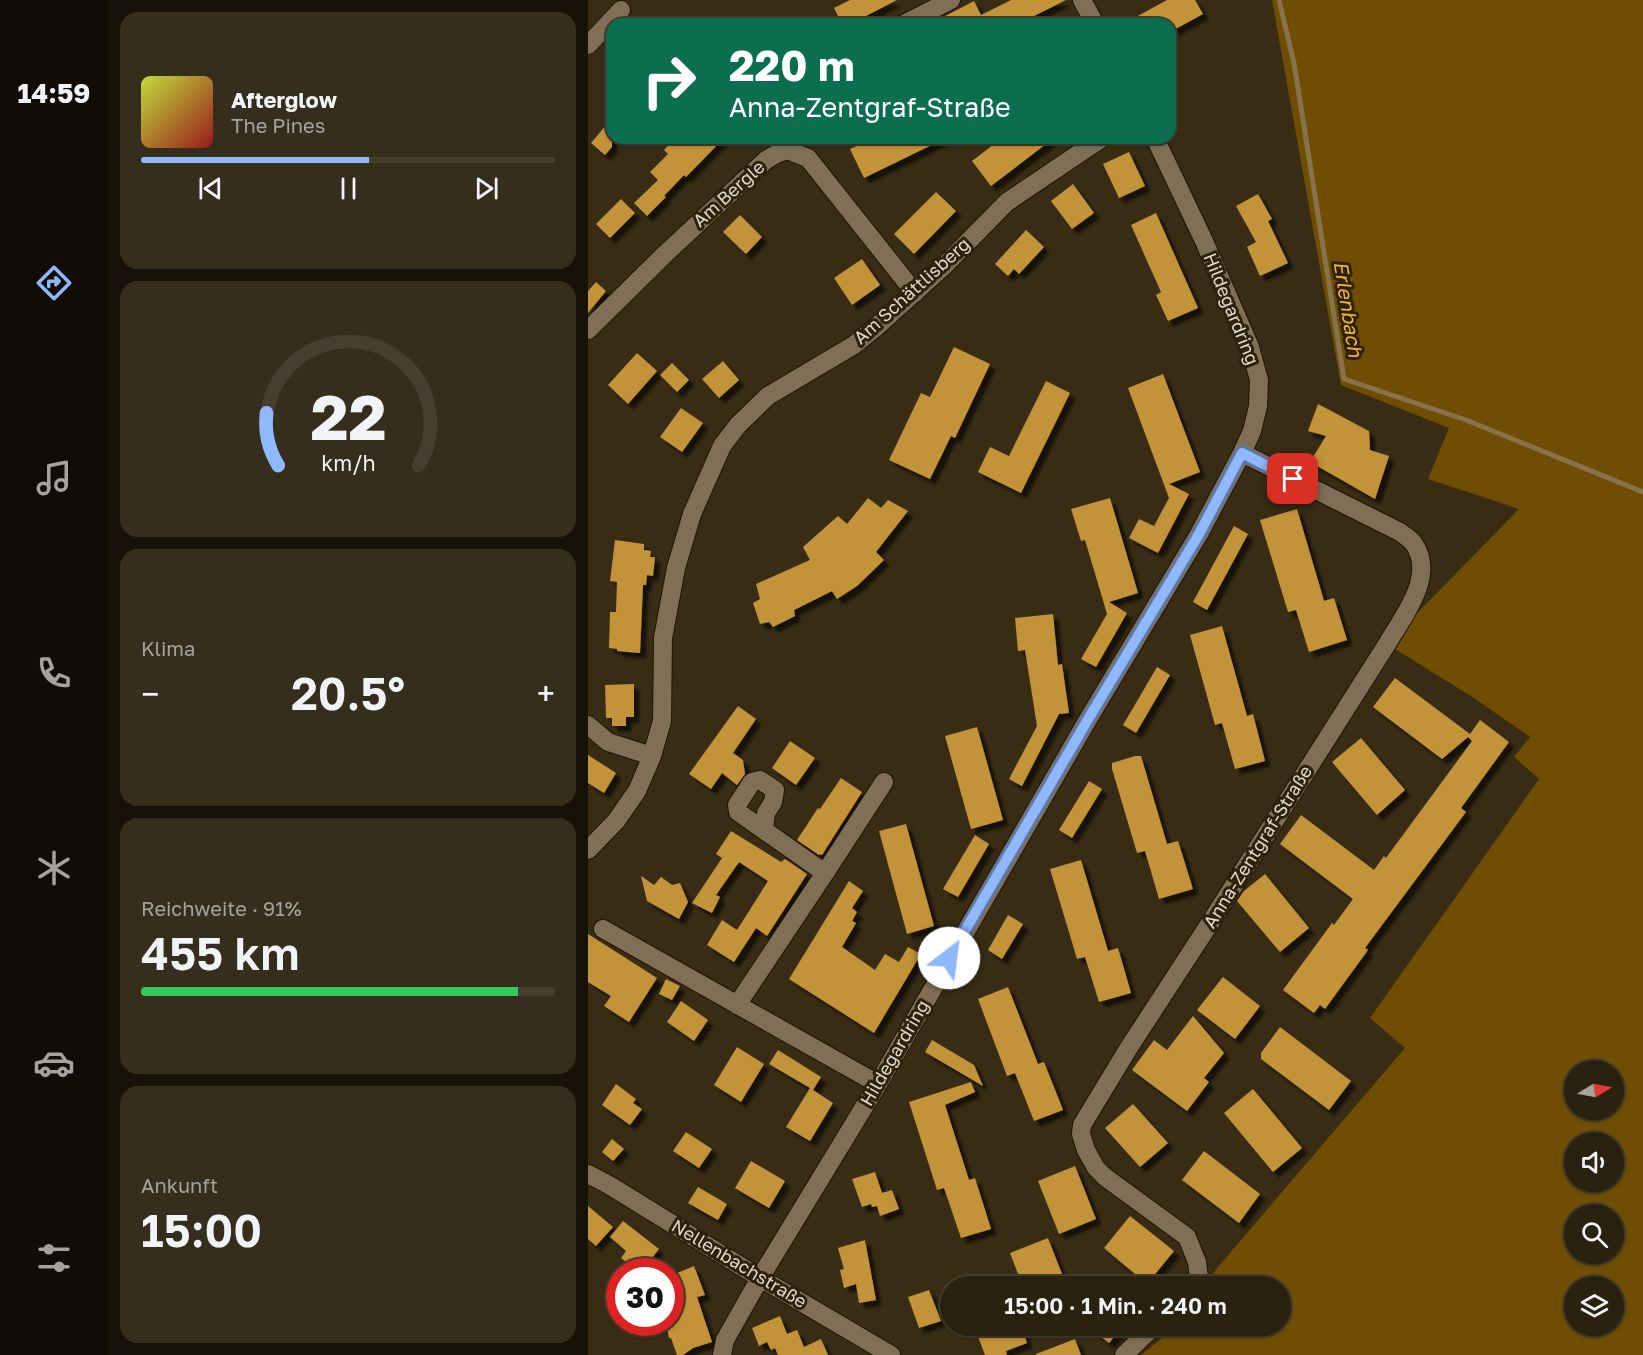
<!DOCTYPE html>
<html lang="de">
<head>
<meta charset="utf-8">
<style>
  :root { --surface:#2a210f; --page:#362e1d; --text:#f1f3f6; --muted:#a5a39e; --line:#463e2f; --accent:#90b8fd }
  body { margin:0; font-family:"Golos Text",sans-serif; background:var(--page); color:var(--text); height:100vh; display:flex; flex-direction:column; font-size:22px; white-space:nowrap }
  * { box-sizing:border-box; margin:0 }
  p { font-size:20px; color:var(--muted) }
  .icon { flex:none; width:33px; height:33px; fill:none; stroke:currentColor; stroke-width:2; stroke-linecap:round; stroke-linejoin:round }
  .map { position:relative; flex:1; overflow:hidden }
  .drawer { display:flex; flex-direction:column; gap:12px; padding:12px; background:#171208; width:480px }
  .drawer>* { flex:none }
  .hud { position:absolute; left:18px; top:18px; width:570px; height:126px; border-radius:18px; box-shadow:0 2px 4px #0004,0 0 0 2px var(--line); background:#0b6e4f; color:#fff; overflow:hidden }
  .needle { width:39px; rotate:80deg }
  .buttons { position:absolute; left:976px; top:1060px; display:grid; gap:12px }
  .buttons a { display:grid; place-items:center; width:60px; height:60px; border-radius:50%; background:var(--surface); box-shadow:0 2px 4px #0004,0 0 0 2px var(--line); font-size:30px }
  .speed { position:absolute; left:18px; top:1258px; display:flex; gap:12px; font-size:30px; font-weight:700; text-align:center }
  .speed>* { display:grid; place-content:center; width:78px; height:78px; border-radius:50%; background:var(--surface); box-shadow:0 2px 4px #0004,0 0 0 2px var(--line); line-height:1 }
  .speed .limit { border:9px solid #d22; background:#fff; color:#111 }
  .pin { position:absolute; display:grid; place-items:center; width:51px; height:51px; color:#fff; margin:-26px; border-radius:12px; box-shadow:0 3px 9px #0006 }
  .me { position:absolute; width:66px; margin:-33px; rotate:30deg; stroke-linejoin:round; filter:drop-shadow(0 0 4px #0008) }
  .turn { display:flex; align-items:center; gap:21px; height:126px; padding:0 24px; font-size:27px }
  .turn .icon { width:78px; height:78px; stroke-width:2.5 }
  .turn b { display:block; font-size:42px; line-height:51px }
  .big { font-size:45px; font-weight:600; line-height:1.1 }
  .drawer .card { flex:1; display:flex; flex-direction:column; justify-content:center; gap:9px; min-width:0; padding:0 21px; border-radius:18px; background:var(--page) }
  .drawer .dial { align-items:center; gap:0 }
  .dial svg { height:156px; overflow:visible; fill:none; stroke:var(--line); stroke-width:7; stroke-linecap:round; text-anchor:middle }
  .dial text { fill:var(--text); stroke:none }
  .song { display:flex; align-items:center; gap:18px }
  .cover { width:72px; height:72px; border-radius:9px; background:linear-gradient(135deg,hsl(70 70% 55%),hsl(0 70% 35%)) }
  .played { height:6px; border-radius:3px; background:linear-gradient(90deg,var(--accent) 55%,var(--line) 55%) }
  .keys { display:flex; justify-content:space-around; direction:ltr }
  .heat { display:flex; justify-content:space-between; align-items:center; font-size:33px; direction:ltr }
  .charge { height:9px; border-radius:4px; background:linear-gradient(90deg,#34c759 91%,var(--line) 0) }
  .trip { position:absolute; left:352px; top:1276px; width:351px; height:60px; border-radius:30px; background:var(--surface); box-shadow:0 2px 4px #0004,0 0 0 2px var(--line); font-weight:600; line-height:60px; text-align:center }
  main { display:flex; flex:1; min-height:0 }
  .menu { display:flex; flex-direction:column; width:108px; justify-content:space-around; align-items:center; background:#110d06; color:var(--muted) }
  .menu .icon { width:42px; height:42px }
  .menu .active { color:var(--accent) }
  .menu b { font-size:27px; color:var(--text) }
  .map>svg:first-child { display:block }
  .green { fill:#6f4e03; fill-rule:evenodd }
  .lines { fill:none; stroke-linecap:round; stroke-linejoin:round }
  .stream { stroke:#86724b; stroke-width:5 }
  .building { fill:#c29337; filter:url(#shadow) }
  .minor-casing { stroke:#201400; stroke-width:20 }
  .minor { stroke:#7e6f56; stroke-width:18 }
  .route-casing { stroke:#5e78a4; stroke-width:15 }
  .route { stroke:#90b8fd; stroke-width:10 }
  .labels { text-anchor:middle; stroke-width:6; stroke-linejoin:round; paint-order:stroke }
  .street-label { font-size:18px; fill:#e0d8ca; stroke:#2e220a }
  .water-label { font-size:20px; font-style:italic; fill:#f3b537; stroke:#2e220a }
</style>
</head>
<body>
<main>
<nav class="menu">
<b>14:59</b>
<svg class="icon active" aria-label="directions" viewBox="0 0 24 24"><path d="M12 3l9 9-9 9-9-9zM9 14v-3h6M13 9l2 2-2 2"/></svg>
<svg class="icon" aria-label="music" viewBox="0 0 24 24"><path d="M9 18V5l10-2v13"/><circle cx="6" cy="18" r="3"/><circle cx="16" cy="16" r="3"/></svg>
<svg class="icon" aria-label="phone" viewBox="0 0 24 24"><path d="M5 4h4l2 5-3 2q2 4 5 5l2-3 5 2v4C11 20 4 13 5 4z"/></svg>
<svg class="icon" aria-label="climate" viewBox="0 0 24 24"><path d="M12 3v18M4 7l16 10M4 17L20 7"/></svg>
<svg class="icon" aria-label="car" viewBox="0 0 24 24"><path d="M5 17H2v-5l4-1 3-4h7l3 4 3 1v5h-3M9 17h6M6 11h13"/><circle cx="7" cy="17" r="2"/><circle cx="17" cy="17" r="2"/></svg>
<svg class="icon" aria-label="filters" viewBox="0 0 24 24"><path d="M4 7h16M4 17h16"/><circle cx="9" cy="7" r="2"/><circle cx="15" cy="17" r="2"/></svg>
</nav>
<section class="drawer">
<div class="card">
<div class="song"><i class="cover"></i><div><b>Afterglow</b><p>The Pines</p></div></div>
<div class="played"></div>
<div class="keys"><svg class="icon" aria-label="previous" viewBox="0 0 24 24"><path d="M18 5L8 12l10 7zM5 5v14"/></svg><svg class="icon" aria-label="pause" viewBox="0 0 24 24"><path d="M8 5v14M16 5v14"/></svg><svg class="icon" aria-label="next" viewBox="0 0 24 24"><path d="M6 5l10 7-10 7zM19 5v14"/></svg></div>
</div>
<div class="card dial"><svg viewBox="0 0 100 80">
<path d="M14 69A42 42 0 1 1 86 69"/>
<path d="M14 69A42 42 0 0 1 8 42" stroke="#90b8fd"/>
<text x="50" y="56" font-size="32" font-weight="700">22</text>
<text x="50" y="72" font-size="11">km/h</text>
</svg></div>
<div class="card"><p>Klima</p>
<div class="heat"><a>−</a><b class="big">20.5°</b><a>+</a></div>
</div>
<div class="card"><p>Reichweite · 91%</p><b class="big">455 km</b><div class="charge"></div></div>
<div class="card"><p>Ankunft</p><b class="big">15:00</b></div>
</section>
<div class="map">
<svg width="1055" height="1355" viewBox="0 0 1055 1355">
  <defs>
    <filter id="shadow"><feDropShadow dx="5.5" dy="5.5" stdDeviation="1.5" flood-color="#0009"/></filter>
  </defs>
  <rect width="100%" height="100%" fill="#382c14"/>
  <path class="green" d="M 684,0 L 1055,0 L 1055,1355 L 553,1355 L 579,1334 L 585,1326 L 693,1326 L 693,1287 L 615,1287 L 630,1267 L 817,1048 L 782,1018 L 951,779 L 926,757 L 942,737 L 886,698 L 799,644 L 931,509 L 840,479 L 861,428 L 753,385 ZM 987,1071 L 1026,1071 L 1026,1110 L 987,1110 ZM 987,1143 L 1026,1143 L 1026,1182 L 987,1182 ZM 987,1215 L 1026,1215 L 1026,1254 L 987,1254 ZM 987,1287 L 1026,1287 L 1026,1326 L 987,1326 Z"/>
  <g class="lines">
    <path class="stream" d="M 691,0 L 706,63 L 756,379 L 878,420 L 1055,492"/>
  </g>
  <path class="building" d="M 262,0 L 309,0 L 276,17 L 280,24 L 254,24 L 246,8 Z
    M 423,0 L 478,0 L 446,16 L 450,24 L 342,24 L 386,1 L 393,15 Z
    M 579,0 L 607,0 L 615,14 L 582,32 L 582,24 L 535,24 Z
    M 24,118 L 24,147 L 17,155 L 3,143 Z
    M 87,138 L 136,138 L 98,177 L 96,175 L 76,196 L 78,197 L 59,216 L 46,203 L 70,180 L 62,172 L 80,154 L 76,150 Z
    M 286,138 L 358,138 L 276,178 L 262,149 Z
    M 414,138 L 466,138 L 403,186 L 384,161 Z
    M 541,152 L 557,186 L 531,198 L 515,164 Z
    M 485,184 L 506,213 L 484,229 L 463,201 Z
    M 348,192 L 368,211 L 326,254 L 306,234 Z
    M 670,194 L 684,219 L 680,221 L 700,263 L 672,276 L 659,247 L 668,242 L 648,206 Z
    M 33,199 L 47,213 L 22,238 L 8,224 Z
    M 568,213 L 610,308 L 580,321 L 568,295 L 573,292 L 543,225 Z
    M 152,215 L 174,237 L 158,254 L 135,232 Z
    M 438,230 L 456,247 L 431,274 L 426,269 L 420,276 L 407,264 Z
    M 274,259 L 292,285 L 264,305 L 246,278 Z
    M 8,282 L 18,291 L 0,313 L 0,291 Z
    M 366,347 L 402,364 L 367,438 L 363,436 L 342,479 L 301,460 L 333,393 L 342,397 Z
    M 49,353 L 69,371 L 40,404 L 20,385 Z
    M 135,361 L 151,380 L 131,398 L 114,379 Z
    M 84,363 L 101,380 L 89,392 L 72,375 Z
    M 575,374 L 612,472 L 581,484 L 601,494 L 570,553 L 541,538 L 551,519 L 566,526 L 581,498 L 540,388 Z
    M 458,381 L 482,393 L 433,493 L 390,472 L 402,447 L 421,456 Z
    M 730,404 L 781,431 L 782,450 L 801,456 L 787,499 L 722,462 L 738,436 L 720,431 Z
    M 93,408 L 115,423 L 94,452 L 72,437 Z
    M 280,498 L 293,508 L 300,500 L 320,511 L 288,552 L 296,560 L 269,586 L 249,599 L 244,591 L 206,610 L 207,616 L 185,627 L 181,622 L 172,624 L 165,603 L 172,599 L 168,584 L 222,560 L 215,547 L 250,516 L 259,524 Z
    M 522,498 L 550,593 L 521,602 L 539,613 L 508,667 L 493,659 L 519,614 L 497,540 L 493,541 L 483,509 Z
    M 709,509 L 736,601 L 746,598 L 759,640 L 721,652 L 708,610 L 700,612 L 672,520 Z
    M 646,526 L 660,534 L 619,610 L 605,602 Z
    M 27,540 L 56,544 L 56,550 L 63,551 L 62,557 L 67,557 L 65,576 L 59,575 L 58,585 L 55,585 L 52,653 L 29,651 L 29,649 L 21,648 L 22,612 L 28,612 L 29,582 L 22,581 Z
    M 465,614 L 470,665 L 474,664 L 481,713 L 471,714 L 434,786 L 421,779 L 449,726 L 437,650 L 430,651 L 427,618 Z
    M 634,626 L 659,716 L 665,714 L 677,761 L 647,769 L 634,723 L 627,725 L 602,635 Z
    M 569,667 L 582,675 L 548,733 L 535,725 Z
    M 807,678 L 882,734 L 892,720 L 921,742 L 873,808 L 878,812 L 777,948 L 780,950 L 737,1009 L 732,1005 L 726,1013 L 695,990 L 744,923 L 746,925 L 765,899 L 692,844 L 713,815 L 786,870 L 796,856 L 798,858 L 884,741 L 880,737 L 854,759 L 785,707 Z
    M 46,684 L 46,717 L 38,717 L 38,726 L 24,726 L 24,718 L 18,718 L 17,685 Z
    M 150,706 L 168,719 L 145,753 L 155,760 L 157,774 L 149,785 L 134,773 L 123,789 L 101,774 Z
    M 389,727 L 415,820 L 383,829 L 357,736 Z
    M 773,738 L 817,790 L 789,815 L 744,762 Z
    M 202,741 L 227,758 L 208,785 L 184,768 Z
    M 0,755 L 28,773 L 16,793 L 0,783 Z
    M 547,756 L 553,756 L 579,844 L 590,841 L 605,889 L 571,899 L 557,851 L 549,853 L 524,769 L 524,763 Z
    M 253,778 L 274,792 L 234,855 L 232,854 L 231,855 L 209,840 L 230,808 L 232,809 Z
    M 501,781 L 514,789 L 484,838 L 471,830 Z
    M 318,824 L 346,926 L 319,934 L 291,831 Z
    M 143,831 L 193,862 L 197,859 L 219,874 L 179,936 L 168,928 L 146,962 L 119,945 L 134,920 L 149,930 L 180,881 L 151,862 L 128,895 L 132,897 L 124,913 L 104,903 L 134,858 L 128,854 Z
    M 387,835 L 401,844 L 370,897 L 355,889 Z
    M 493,860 L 520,951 L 530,948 L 543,993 L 511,1002 L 497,957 L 489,959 L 462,869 Z
    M 677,874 L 721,928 L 692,952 L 649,901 L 656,891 Z
    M 53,876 L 66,885 L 73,877 L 84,885 L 92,883 L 100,902 L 91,919 L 59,901 Z
    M 261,881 L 275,891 L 264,908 L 269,912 L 264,921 L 268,923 L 254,947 L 287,970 L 297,954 L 311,962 L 320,947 L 333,954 L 286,1033 L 201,979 Z
    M 420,915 L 435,924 L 414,959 L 400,950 Z
    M 0,934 L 69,978 L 41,1022 L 16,1006 L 23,996 L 0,982 Z
    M 635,977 L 672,1006 L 647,1039 L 609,1010 Z
    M 78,979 L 92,986 L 84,1000 L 71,994 Z
    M 420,987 L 450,1064 L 456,1062 L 475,1110 L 446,1121 L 427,1073 L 419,1076 L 390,999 Z
    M 93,1001 L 120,1020 L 106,1041 L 79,1022 Z
    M 605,1016 L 636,1053 L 616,1078 L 621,1082 L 599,1111 L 544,1070 L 566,1040 L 579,1050 Z
    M 692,1027 L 763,1081 L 741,1110 L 673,1059 L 673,1053 Z
    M 344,1040 L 386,1065 L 395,1086 L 337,1052 Z
    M 149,1047 L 176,1064 L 153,1102 L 126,1085 Z
    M 190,1050 L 233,1077 L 225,1090 L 245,1103 L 222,1141 L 198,1127 L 222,1088 L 181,1064 Z
    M 383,1082 L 387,1092 L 357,1105 L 381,1180 L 387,1178 L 403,1229 L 373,1238 L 356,1188 L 349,1190 L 321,1102 Z
    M 28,1084 L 48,1099 L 45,1103 L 54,1109 L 42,1125 L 14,1105 Z
    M 665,1089 L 714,1148 L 685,1172 L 636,1113 Z
    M 545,1104 L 580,1143 L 552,1167 L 517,1128 Z
    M 98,1132 L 124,1149 L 111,1168 L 85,1151 Z
    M 24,1139 L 36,1149 L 25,1161 L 14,1152 Z
    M 616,1151 L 672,1194 L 651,1223 L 594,1180 Z
    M 163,1161 L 197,1181 L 181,1208 L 147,1188 Z
    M 487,1166 L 508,1219 L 471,1234 L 450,1181 Z
    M 287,1172 L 294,1193 L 304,1190 L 311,1209 L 292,1216 L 289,1206 L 284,1207 L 283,1204 L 274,1207 L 264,1179 Z
    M 110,1187 L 139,1204 L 130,1220 L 100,1203 Z
    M 0,1206 L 25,1227 L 8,1246 L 0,1239 Z
    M 542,1216 L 586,1251 L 559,1284 L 516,1248 Z
    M 35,1221 L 71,1249 L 53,1272 L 35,1272 L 41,1264 L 33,1258 L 38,1251 L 22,1237 Z
    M 460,1238 L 479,1287 L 435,1287 L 422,1253 Z
    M 277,1240 L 288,1300 L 271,1303 L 268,1284 L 256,1288 L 252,1270 L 256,1269 L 250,1248 Z
    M 106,1266 L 117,1295 L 109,1297 L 124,1342 L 105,1348 L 95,1355 L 89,1355 L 83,1338 L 81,1338 L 78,1323 L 82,1323 L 82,1276 Z
    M 341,1290 L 353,1321 L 331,1328 L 320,1297 Z
    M 192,1316 L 199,1334 L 209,1330 L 216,1347 L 233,1339 L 240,1355 L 190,1355 L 187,1348 L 183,1350 L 179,1342 L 171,1346 L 164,1328 Z
    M 386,1326 L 433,1326 L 439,1343 L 418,1351 L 419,1355 L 397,1355 Z
    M 499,1326 L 535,1326 L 521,1343 Z
    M 487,1339 L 493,1355 L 448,1355 L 448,1354 Z"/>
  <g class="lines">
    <defs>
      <path id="minor" d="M 494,0 L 507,24
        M 316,24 L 363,0
        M 0,45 L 33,10
        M 0,330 L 76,255 L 178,160 L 188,154 L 199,150 L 220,158 L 327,293
        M 0,725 L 20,742 L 64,756
        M 0,850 L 28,821 L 49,791 L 64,756 L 74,721 L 75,638 L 88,568 L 104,514 L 134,446 L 150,425 L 180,396 L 266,345 L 287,328 L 357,265 L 419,202 L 514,138
        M 237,873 L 296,782
        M 15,929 L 290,1084
        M 149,1005 L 237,873 L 150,812 L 149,805 L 164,782 L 172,780 L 187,790 L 185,802 L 178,813 L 176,829
        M 0,1174 L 21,1185 L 172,1278 L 303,1355
        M 602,1287 L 611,1278 L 609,1262 L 599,1237 L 517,1177 L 508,1168 L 498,1150 L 493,1134 L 494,1125 L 540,1049 L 624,920 L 799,644 C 815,617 848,576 826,544 C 823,539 817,536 812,532 L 654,453
        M 134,1355 L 137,1340 L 172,1278 L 290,1084 L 502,716 L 611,534 L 654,453 L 664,431 L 670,406 L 671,380 L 662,347 L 616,241 L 567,138
        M 536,1355 L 566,1326"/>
    </defs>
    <use href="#minor" class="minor-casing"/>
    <use href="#minor" class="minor"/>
  </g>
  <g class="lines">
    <defs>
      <path id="route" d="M 361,958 L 502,716 L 611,534 L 654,453 L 705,479"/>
    </defs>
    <use href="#route" class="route-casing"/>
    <use href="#route" class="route"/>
  </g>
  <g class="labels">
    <g class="street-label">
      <text transform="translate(141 194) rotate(-42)" y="6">Am Bergle</text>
      <text transform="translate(324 291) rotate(-42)" y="6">Am Schättlisberg</text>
      <text transform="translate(643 309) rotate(68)" y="6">Hildegardring</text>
      <text transform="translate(670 847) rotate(-58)" y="6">Anna-Zentgraf-Straße</text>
      <text transform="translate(307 1053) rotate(-60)" y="6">Hildegardring</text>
      <text transform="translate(151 1264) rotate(31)" y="6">Nellenbachstraße</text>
    </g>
    <g class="water-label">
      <text transform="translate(760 309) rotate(81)" y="7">Erlenbach</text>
    </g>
  </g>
</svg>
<div class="buttons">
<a><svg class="needle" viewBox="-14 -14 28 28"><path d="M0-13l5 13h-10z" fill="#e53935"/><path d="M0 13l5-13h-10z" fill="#a5a39e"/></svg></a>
<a><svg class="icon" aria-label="sound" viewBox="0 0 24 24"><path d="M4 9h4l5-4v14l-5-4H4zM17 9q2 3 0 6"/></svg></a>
<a><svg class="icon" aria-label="search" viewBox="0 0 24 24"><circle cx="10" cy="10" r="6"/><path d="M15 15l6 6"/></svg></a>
<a><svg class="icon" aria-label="layers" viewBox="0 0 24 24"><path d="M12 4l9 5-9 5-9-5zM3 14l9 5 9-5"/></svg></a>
</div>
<div class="speed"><div class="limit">30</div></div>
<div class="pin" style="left:705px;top:479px;background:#d93025"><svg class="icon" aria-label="arrive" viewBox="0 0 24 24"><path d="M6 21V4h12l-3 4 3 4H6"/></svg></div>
<svg class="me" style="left:361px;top:958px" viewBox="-20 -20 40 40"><circle r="19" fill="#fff"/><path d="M0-13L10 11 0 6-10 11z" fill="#90b8fd"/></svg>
<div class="trip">15:00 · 1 Min. · 240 m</div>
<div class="hud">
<div class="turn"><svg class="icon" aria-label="right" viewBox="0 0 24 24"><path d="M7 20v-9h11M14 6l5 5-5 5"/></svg><div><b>220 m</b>Anna-Zentgraf-Straße</div></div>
</div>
</div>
</main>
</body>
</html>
